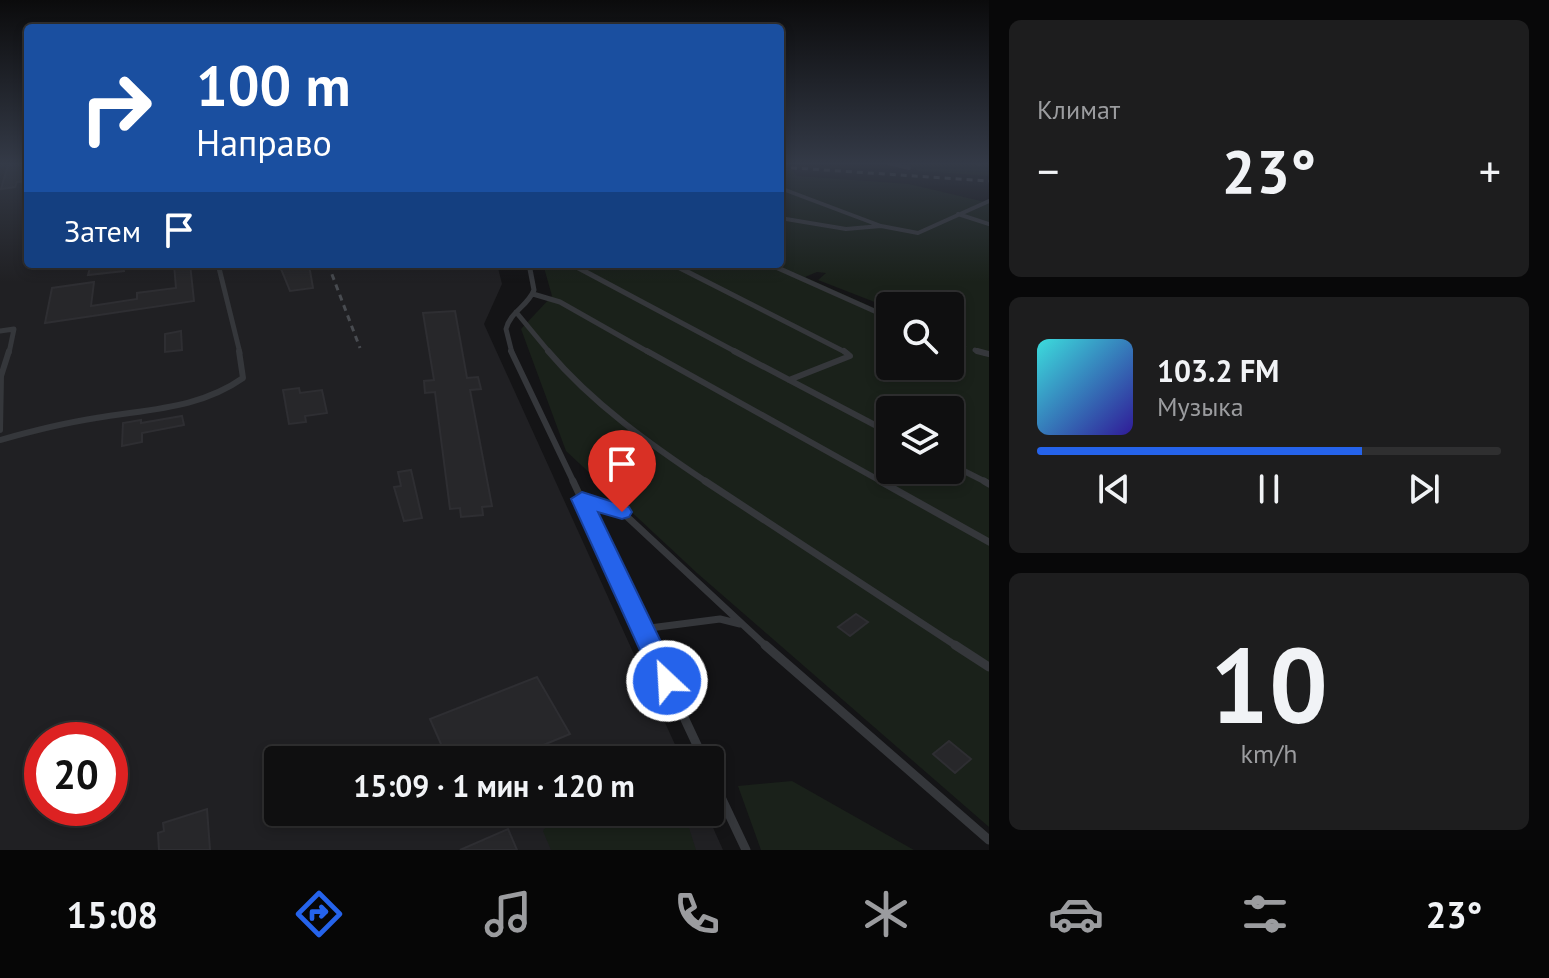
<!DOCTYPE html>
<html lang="ru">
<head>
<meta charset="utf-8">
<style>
  :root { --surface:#0f0f10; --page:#1d1d1e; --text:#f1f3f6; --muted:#9b9c9f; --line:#2f2f30; --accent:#2563eb }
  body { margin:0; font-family:"PT Sans",sans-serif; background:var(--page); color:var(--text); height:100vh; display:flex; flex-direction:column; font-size:30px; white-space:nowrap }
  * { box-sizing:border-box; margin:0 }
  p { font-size:26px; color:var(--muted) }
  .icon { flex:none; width:44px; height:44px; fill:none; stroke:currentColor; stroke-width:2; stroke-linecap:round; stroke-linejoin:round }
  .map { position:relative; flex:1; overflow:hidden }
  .side { display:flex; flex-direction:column; gap:20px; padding:20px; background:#080809; width:560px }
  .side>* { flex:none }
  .banner { position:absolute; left:24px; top:24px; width:760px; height:244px; border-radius:8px; box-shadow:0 4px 12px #0003,0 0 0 2px var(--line); background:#1a4fa0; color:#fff; overflow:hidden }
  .controls { position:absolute; left:876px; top:292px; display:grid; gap:16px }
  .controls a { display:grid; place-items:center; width:88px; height:88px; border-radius:8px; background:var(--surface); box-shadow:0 4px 12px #0003,0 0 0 2px var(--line); font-size:40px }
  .speed { position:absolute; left:24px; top:722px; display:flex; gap:16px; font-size:40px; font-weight:700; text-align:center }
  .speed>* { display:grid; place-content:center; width:104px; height:104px; border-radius:50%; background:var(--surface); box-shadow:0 4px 12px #0003,0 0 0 2px var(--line); line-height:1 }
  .speed .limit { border:12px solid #d22; background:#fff; color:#111 }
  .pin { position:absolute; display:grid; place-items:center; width:68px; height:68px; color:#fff; margin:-82px -34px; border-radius:50% 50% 50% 0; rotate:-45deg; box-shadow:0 0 8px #0007 }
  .pin .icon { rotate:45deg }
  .me { position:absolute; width:88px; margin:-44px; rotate:335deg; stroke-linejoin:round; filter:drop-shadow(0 0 6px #0008) }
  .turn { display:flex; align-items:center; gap:28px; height:168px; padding:0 40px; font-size:36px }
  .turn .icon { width:104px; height:104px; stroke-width:2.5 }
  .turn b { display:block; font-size:56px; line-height:68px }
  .then { display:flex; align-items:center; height:76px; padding:0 40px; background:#0003; gap:16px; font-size:30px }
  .big { font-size:60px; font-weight:700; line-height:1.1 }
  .side .widget { flex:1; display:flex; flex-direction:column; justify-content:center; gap:12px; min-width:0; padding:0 28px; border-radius:12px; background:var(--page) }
  .side .dial { align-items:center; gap:0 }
  .dial b { font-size:104px; line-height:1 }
  .song { display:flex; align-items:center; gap:24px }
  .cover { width:96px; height:96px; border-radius:12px; background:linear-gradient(135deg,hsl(180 70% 55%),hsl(250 70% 35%)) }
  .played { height:8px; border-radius:4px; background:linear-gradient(90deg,var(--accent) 70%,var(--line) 70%) }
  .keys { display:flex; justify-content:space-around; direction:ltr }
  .heat { display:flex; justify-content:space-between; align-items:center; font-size:44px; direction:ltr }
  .trip { position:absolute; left:264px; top:746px; width:460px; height:80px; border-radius:8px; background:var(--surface); box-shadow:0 4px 12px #0003,0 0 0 2px var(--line); font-weight:700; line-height:80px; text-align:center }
  .tabs { display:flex; height:128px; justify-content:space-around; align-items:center; background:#060606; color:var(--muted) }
  .tabs .icon { width:56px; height:56px }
  .tabs .selected { color:var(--accent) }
  .tabs b { font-size:36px; color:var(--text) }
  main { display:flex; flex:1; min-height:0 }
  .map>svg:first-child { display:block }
  .built { fill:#202023; fill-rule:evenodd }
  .green { fill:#1a211a; fill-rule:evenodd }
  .building { fill:#27272a; stroke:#2e2e32; stroke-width:2 }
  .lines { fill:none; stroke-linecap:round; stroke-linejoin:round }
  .path { stroke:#3b3e42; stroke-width:2; stroke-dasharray:3 4; stroke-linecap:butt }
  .service-far4 { stroke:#35373b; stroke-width:4 }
  .service-far3 { stroke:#35373b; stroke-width:5 }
  .service-far2 { stroke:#35373b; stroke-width:6 }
  .service-far1 { stroke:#35373b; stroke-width:7 }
  .service { stroke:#35373b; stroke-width:9 }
  .rail { stroke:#484b50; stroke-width:3; stroke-dasharray:6 5; stroke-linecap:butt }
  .route { fill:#2563eb; stroke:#184099; stroke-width:2 }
</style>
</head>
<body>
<main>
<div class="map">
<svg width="989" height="850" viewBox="0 0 989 850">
  <rect width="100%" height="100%" fill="#141416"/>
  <path class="built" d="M 0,163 L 28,163 L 28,264 L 497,264 L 502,284 L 484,324 L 682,760 L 278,760 L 278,812 L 706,812 L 723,850 L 0,850 ZM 42,740 L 110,740 L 110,808 L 42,808 Z"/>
  <path class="green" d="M 886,163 L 989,163 L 989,176 L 920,171 Z
    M 780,168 L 792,169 L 797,176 L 909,184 L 989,203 L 989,827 L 697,573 L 566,451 L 521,329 L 552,296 L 543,264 L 780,264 ZM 817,272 L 826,273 L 818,280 L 890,308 L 950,306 L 950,366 L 890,366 L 890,315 L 805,277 ZM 890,410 L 950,410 L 950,470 L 890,470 Z
    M 792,781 L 898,841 L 914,850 L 761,850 L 738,786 Z
    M 556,812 L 684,812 L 696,850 L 551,850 L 543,831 Z"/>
  <path class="building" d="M 22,163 L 28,163 L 28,181 L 17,182 L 15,187 L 1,189 L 8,165 Z
    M 91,264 L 123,264 L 124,271 L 88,275 Z
    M 174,264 L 190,264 L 194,301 L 45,323 L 52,288 L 94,282 L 91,306 L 137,299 L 137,293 L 176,288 Z
    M 279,264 L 309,265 L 313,288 L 290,291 Z
    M 455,311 L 467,378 L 478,377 L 481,389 L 470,390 L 492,506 L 482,507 L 483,515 L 461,517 L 460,508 L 450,509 L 435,392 L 425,393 L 424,381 L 434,380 L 423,313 Z
    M 181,331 L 182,350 L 165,352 L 165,334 Z
    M 299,388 L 300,393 L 322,390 L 327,413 L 305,416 L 306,422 L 289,424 L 283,390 Z
    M 182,416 L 184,425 L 142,433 L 142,442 L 122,446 L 123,423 L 141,420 L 141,423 Z
    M 411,470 L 422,518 L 404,521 L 394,487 L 401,486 L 398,472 Z
    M 856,614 L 868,622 L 850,636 L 838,627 Z
    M 537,677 L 570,734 L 507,760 L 448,760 L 430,719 Z
    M 949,741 L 971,759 L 955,773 L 933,754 Z
    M 207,809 L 210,850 L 159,850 L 158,833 L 164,831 L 163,823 Z
    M 508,829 L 517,850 L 460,850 Z"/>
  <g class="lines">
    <path class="path" d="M 950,343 L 966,347"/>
    <path class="service-far4" d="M 889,163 L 909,168
      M 977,163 L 980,164
      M 780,188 L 881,226 L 846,229 L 780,218
      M 958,214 L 989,224
      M 881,226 L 918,233 L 989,201"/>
    <path class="service-far3" d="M 218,264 L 240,353
      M 571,264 L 738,353
      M 672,264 L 847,353
      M 769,264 L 890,318
      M 533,294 L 560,302 L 650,353
      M 516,312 L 550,353
      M 0,331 L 14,329 L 9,353
      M 975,350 L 984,353
      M 512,353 L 506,329 C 510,312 528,306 534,290 L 529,264"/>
    <path class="service-far2" d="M 511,351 L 574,483
      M 548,351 C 593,404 651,445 708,483
      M 647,351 L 884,483
      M 734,351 L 890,433
      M 977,351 L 989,354
      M 789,380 L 850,356 L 844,351
      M 0,430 L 1,376 L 9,351
      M 0,440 C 32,431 64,423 96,418 C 148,409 199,409 243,378 L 239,351
      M 950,464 L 988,483"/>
    <path class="service-far1" d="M 573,481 L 651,647
      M 705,481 L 958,647
      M 880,481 L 989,542
      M 984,481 L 989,484
      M 582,499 L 622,512 L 767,647
      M 642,629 L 720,619 L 740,624"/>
    <path class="service" d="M 650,645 L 704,760
      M 765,645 L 989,840
      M 955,645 L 989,667
      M 710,774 L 746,850"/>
    <path class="rail" d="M 780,167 L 989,181
      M 328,264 L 360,348"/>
  </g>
  <linearGradient id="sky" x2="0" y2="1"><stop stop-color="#0b0b0c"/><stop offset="0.58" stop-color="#343a47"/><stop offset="1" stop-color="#343a47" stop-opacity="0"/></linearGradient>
  <rect width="989" height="282" fill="url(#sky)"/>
  <path class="route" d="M 582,492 L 629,507 L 632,512 L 629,517 L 622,519 L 598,512 L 680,681 L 676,689 L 667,692 L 658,689 L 654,681 L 571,499 Z"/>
</svg>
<div class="controls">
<a><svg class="icon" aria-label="search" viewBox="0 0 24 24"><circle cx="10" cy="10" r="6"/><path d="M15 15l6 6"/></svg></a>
<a><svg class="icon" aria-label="layers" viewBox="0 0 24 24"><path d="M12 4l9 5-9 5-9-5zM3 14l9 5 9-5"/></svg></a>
</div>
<div class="speed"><div class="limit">20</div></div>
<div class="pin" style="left:622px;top:512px;background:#d93025"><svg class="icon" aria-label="arrive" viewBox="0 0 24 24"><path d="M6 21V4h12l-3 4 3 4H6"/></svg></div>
<svg class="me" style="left:667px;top:681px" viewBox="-20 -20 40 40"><circle r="17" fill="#2563eb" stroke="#fff" stroke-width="3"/><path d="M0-11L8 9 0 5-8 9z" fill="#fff"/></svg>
<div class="trip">15:09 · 1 мин · 120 m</div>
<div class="banner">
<div class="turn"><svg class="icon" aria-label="right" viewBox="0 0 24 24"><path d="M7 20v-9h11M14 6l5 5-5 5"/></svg><div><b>100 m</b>Направо</div></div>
<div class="then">Затем<svg class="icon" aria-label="arrive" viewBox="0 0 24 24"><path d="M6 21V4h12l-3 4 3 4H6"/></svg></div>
</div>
</div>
<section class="side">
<div class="widget"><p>Климат</p>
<div class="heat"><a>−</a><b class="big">23°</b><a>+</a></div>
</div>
<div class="widget">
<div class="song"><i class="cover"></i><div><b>103.2 FM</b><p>Музыка</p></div></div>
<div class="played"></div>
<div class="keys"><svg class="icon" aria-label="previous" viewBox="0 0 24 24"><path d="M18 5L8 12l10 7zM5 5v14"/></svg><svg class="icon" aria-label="pause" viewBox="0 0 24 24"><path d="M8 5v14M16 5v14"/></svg><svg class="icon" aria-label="next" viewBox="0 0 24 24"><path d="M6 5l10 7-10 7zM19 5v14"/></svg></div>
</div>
<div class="widget dial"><b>10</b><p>km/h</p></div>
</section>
</main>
<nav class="tabs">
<b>15:08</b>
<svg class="icon selected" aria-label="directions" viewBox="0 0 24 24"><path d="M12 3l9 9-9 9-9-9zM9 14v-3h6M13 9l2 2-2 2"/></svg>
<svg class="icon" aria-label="music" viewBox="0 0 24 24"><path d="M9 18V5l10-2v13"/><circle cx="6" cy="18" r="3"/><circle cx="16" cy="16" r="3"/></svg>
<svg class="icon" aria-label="phone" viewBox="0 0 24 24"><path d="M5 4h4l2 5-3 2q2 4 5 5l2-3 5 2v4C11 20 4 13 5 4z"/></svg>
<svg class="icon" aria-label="climate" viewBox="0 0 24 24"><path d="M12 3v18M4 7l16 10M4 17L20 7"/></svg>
<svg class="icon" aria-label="car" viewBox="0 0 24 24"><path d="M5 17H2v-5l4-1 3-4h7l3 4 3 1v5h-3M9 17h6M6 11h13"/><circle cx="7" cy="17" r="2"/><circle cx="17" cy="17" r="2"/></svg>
<svg class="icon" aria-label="filters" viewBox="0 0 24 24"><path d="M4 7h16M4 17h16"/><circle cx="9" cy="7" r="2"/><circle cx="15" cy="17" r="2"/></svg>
<b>23°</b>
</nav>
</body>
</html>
